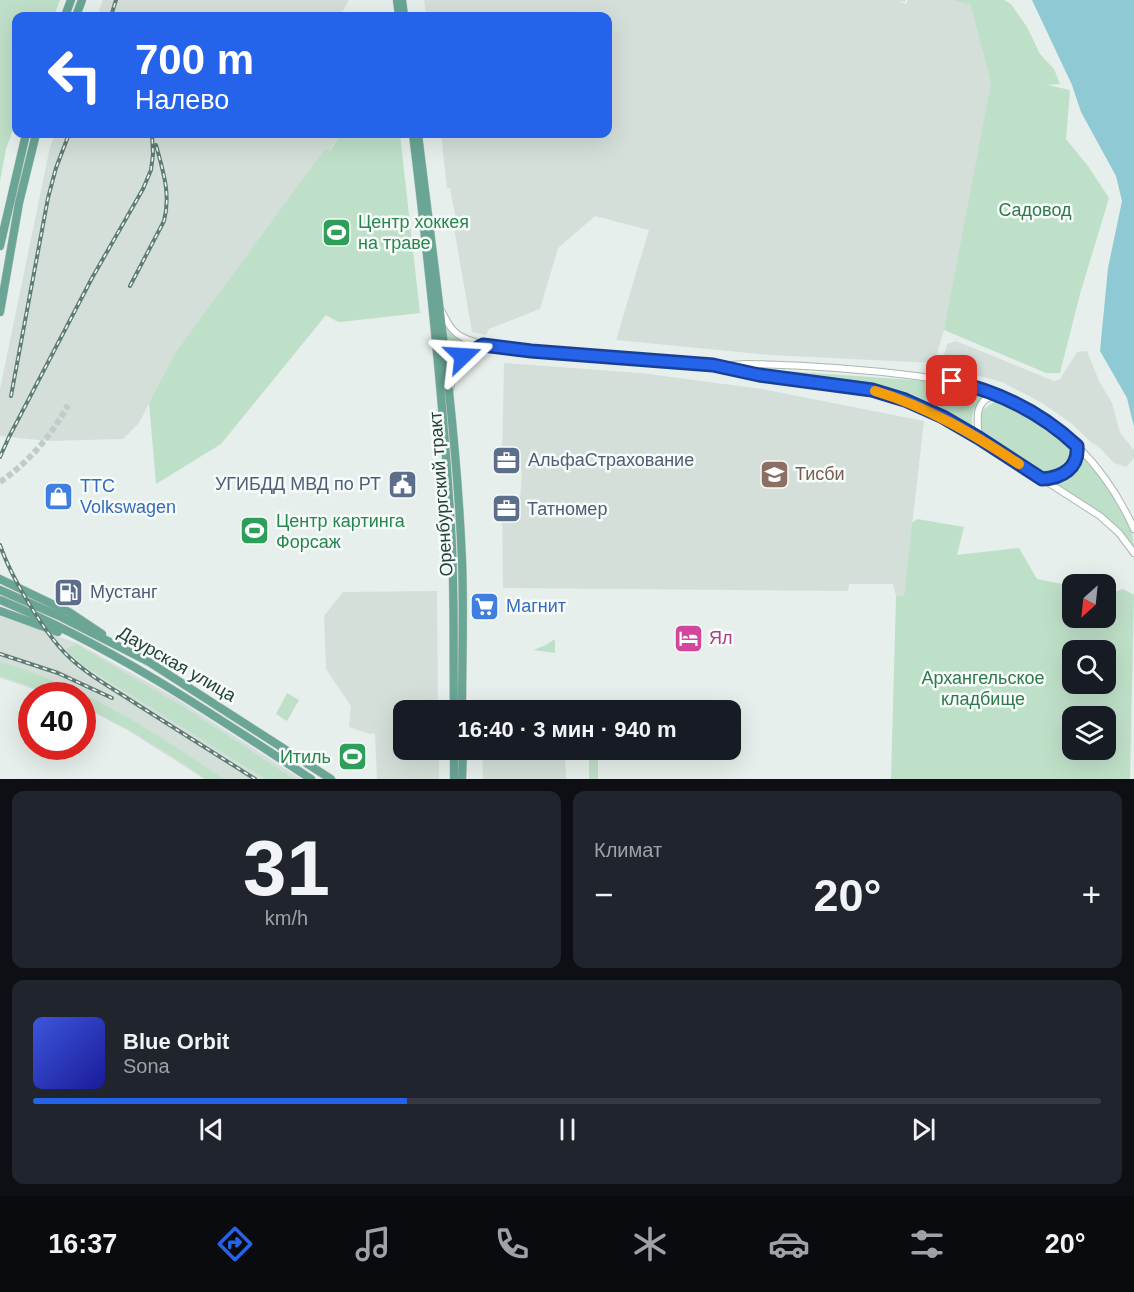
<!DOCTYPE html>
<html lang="ru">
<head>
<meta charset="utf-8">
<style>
  :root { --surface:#171b24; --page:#20242c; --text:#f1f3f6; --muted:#9ea1a6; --line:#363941; --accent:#2563eb }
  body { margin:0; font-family:Arial,sans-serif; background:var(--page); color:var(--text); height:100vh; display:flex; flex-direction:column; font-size:22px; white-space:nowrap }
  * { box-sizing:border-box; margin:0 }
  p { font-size:20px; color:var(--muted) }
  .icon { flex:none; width:33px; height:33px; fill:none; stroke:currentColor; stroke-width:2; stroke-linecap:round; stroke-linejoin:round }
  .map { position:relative; height:779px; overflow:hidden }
  .drawer { display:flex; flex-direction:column; gap:12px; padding:12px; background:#0d0f14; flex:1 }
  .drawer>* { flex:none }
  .hud { position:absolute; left:12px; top:12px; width:600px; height:126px; border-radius:12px; box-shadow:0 6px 24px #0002; background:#2563eb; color:#fff; overflow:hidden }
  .needle { width:39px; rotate:207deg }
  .controls { position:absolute; left:1062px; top:574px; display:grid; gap:12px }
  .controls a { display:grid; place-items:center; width:54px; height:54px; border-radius:12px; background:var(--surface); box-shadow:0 6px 24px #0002; font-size:30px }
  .speed { position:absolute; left:18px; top:682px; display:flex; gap:12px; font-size:30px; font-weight:700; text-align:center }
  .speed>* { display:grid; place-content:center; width:78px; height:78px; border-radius:50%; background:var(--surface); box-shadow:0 6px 24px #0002; line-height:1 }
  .speed .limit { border:9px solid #d22; background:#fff; color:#111 }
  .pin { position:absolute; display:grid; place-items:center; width:51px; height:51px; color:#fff; margin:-26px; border-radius:12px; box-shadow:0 3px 9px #0006 }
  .me { position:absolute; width:66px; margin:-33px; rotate:70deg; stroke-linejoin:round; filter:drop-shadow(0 0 4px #0008) }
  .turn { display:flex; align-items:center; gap:21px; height:126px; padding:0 24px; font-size:27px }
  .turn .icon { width:78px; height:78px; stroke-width:2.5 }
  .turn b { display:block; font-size:42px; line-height:51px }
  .big { font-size:45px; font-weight:600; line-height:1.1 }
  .drawer .tile { flex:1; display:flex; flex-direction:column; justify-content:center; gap:9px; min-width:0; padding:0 21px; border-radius:12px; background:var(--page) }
  .drawer .dial { align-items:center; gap:0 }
  .dial b { font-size:78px; line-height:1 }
  .song { display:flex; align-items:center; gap:18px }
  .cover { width:72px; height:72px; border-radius:9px; background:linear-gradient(135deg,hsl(230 70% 55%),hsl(240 70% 35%)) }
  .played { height:6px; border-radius:3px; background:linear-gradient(90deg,var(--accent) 35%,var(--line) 35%) }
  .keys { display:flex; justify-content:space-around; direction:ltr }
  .heat { display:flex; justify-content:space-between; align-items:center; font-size:33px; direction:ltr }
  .drawer .tiles { flex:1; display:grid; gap:12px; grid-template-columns:1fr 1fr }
  .tile:last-child { grid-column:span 2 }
  .trip { position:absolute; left:393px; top:700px; width:348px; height:60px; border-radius:12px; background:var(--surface); box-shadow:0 6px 24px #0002; font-weight:600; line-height:60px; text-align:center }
  .dock { display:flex; height:96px; justify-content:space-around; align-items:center; background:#090b0e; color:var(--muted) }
  .dock .icon { width:42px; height:42px }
  .dock .selected { color:var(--accent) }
  .dock b { font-size:27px; color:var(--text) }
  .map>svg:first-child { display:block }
  .built { fill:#d4dfda }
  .green { fill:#bfe0c8; fill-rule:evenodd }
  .water { fill:#8ec9d4 }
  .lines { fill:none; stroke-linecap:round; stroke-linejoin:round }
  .tertiary-tunnel { stroke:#bfccc8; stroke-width:6; stroke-dasharray:6 3; stroke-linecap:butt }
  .tertiary-casing { stroke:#a8b8b2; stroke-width:8 }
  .primary-casing { stroke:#c2cac8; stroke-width:9 }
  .tertiary { stroke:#fff; stroke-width:6 }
  .primary { stroke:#6aa596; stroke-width:8 }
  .rail-casing { stroke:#5f7d75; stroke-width:4 }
  .rail { stroke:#f7fbf9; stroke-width:1.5; stroke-dasharray:4.5; stroke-linecap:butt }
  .route-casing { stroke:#184099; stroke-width:15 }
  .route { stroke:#2563eb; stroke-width:10 }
  .slow { stroke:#f59e0b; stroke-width:10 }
  .labels { text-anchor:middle; stroke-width:5; stroke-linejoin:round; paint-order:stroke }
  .park-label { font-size:18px; fill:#2d7a4b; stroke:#f7fbf9 }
  .leisure-label { font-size:18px; fill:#27864d; stroke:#f7fbf9; text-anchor:start }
  .service-label { font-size:18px; fill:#4e5e75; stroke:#f7fbf9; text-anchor:start }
  .education-label { font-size:18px; fill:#785e54; stroke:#f7fbf9; text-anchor:start }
  .shop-label { font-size:18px; fill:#366cbe; stroke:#f7fbf9; text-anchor:start }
  .street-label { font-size:18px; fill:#24423a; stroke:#f7fbf9 }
  .hotel-label { font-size:18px; fill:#b23c85; stroke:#f7fbf9; text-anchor:start }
</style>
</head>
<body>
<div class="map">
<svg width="1134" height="779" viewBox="0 0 1134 779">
  <rect width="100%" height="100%" fill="#e6efeb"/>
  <path class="built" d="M 103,0 L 349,0 L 340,16 L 97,16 Z
    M 424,0 L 905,0 L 905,2 L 898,1 L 906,4 L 908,0 L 972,0 L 1004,76 L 944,330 L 934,363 L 770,355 L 616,340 L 649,230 L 595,216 L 558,248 L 540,309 L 489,329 L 486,335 L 472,332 L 454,228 L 457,225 L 450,188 L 447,188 L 441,134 L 608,134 L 608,16 L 426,16 Z
    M 55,134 L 341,134 L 329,151 L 326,149 L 175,353 L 139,423 L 123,439 L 48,441 L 0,436 L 0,389 L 50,147 Z
    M 956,341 L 1054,381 L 1060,379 L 1077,352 L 1087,351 L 1099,381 L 1112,403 L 1120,433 L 1134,450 L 1134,458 L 1126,467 L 1114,463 L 1098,446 L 1092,443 L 1071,423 L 1042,403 L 1002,382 L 941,366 L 947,344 Z
    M 504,363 L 641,373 L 762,389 L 924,421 L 904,596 L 896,596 L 893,584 L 849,584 L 848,591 L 503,588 L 502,505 L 513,505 L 520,499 L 522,472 L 518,464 L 511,460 L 502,460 Z
    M 437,591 L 438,711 L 404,711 L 404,750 L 439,750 L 439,779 L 377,779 L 375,733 L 370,734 L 349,727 L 351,706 L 326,669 L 324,616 L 343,592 Z
    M 0,616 L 77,643 L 174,697 L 301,779 L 204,779 L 129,731 L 83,707 L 82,696 L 55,696 L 0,678 Z
    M 482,750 L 565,750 L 566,779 L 483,779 Z"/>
  <path class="green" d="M 0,0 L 60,0 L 54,16 L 16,16 L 16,121 L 6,149 L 0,181 Z
    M 953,0 L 1004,0 L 1011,4 L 1027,27 L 1040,54 L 1054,69 L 1060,84 L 1047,85 L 1070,90 L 1066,139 L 1088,166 L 1109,198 L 1080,294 L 1060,373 L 1046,373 L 944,330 L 991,83 L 971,5 Z
    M 341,134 L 400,134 L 420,313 L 341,322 L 336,321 L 326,315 L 221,444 L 156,484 L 149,403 L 175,353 L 325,149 L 330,151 Z
    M 445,327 L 455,338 L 479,345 C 462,351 455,357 451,375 Z
    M 731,367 L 926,381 L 956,386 L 988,395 C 974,399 971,416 972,429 C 898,382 816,377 731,367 Z
    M 1002,401 L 1037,419 L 1070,444 L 1073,459 L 1068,470 L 1046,477 L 985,439 L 981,433 L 979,426 L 981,414 L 984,409 L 994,402 Z
    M 1080,454 C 1102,475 1134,517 1134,548 C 1112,520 1085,503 1056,483 C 1072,480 1080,469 1080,454 Z
    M 917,519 L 964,527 L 957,555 L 1019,548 L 1037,579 L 1072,586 L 1072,618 L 1106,618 L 1106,592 L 1111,593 L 1123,589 L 1134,595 L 1130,779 L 891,779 L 896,596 L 904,596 L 912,523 ZM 1072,651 L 1106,651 L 1106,684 L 1072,684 ZM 1072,717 L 1106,717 L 1106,750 L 1072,750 Z
    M 555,639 L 555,653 L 533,650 L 546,645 Z
    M 76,644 L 192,712 L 294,779 L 265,779 L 81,664 L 66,649 Z
    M 0,662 C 86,687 151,730 224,779 L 205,779 L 183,763 L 129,730 L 83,705 L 82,696 L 59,696 L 0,676 Z
    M 287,693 L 299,700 L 287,721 L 276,714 Z
    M 593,755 L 598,758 L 598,779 L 589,779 L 589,758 Z"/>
  <path class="water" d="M 1032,0 L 1134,0 L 1134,427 L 1127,398 L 1100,351 L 1108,268 L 1122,201 L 1116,176 L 1081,112 L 1072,85 Z"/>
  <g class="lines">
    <path class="tertiary-tunnel" d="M 0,482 C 29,462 51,436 68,405"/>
    <defs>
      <path id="tertiary" d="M 442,312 C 449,326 454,335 469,340 C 502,353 542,351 577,354 C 622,357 667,363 712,365 C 724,366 736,364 748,364 C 804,365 860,369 916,376 C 944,380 973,384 999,394 C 1061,419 1107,469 1134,529
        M 726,368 L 759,375 L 872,390 L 925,408 L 979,438 L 1100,516 L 1119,533 L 1134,553
        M 450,389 C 455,364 459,355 483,345
        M 979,438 C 977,418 973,400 998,394
        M 1042,479 C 1062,478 1079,468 1077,446"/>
      <path id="primary" d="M 397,0 L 399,16
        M 402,0 L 404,16
        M 65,16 L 71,0
        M 76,16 L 82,0
        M 413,134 C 429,265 443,396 451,529 C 455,589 453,650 454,711
        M 418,134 C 435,275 456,418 462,560 C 464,610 462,661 462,711
        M 0,246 L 26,134
        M 0,312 L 19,203 L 36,134
        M 0,579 L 69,612 L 102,634
        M 0,590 L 59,616 L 149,662 L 331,779
        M 0,600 C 111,646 211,713 311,779
        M 0,611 L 58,632
        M 454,750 L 454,779
        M 462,779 L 463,750"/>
    </defs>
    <use href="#tertiary" class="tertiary-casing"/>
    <use href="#primary" class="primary-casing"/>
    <use href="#tertiary" class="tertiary"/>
    <use href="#primary" class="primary"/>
    <defs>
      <path id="rail" d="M 111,16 L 116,0
        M 130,286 L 164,221 C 171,194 163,171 156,145
        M 11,396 L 48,198 L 56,168 L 69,134
        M 0,457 L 9,437 L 92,278 L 143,189 L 151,170 L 153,154 L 152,134
        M 0,545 C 10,575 44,633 67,655 C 87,675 114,689 138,705 C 177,730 216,754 255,779
        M 0,654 L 58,673 L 112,698"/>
    </defs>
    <use href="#rail" class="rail-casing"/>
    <use href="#rail" class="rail"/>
  </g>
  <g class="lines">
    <defs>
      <path id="route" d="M 463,356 L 483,345 L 531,351 L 713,365 L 759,375 L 872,390 L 905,400 L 943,417 L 979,438 L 1042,479 C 1062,478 1079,468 1077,446 C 1041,412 1000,392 952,381"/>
    </defs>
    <use href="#route" class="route-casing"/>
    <use href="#route" class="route"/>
    <path class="slow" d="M 875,391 C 928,407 973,434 1019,464"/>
  </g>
  <defs>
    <symbol id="stadium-square" viewBox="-11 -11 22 22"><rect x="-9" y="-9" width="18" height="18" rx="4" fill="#2e9e5b" stroke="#f7fbf9"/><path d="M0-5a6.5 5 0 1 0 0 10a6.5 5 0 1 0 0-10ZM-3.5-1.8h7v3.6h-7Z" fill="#fff"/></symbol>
    <symbol id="office-square" viewBox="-11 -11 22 22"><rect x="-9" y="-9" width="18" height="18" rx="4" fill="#5c6f8a" stroke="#f7fbf9"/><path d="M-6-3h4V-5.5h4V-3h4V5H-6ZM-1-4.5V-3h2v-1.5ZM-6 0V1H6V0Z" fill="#fff"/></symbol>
    <symbol id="university-square" viewBox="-11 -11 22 22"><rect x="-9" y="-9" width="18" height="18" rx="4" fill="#8d6e63" stroke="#f7fbf9"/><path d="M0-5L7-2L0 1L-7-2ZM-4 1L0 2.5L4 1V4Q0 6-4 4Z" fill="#fff"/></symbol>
    <symbol id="civic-square" viewBox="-11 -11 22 22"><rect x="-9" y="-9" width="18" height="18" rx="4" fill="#5c6f8a" stroke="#f7fbf9"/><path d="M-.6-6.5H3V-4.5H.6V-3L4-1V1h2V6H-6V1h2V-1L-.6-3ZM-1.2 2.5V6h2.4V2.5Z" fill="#fff"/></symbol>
    <symbol id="shop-square" viewBox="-11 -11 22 22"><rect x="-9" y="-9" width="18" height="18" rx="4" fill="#3f7fe0" stroke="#f7fbf9"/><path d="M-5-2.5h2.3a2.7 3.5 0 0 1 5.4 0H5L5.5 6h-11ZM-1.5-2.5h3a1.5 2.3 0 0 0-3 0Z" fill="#fff"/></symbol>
    <symbol id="fuel-square" viewBox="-11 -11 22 22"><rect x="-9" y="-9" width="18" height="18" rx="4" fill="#5c6f8a" stroke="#f7fbf9"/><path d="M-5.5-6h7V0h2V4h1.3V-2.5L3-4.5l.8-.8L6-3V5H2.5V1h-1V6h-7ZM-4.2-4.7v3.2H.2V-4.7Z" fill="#fff"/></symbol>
    <symbol id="supermarket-square" viewBox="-11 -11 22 22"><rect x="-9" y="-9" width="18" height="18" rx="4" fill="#3f7fe0" stroke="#f7fbf9"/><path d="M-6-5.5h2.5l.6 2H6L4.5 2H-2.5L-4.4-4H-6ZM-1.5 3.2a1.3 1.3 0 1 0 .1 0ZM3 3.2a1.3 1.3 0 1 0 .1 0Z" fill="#fff"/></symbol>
    <symbol id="hotel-square" viewBox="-11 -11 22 22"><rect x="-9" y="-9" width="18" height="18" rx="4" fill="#d1479c" stroke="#f7fbf9"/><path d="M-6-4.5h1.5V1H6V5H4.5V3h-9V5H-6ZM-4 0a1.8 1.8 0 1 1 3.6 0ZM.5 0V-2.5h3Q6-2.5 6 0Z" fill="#fff"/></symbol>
  </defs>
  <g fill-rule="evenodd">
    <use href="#stadium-square" x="320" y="216" width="33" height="33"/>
    <use href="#office-square" x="490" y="444" width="33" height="33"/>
    <use href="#university-square" x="758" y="458" width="33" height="33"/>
    <use href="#civic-square" x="386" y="468" width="33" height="33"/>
    <use href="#shop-square" x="42" y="480" width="33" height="33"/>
    <use href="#office-square" x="490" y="492" width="33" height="33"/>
    <use href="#stadium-square" x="238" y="514" width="33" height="33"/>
    <use href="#fuel-square" x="52" y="576" width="33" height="33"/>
    <use href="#supermarket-square" x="468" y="590" width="33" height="33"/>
    <use href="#hotel-square" x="672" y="622" width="33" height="33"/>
    <use href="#stadium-square" x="336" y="740" width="33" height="33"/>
  </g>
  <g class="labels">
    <g class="park-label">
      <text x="1035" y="216">Садовод</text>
      <text x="983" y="684">Архангельское<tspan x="983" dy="21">кладбище</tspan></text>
    </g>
    <g class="leisure-label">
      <text x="358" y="228">Центр хоккея<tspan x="358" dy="21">на траве</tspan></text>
      <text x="276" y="527">Центр картинга<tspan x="276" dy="21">Форсаж</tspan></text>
      <text x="331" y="763" text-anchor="end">Итиль</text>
    </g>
    <g class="service-label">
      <text x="528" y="466">АльфаСтрахование</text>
      <text x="381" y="490" text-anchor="end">УГИБДД МВД по РТ</text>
      <text x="527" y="515">Татномер</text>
      <text x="90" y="598">Мустанг</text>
    </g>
    <g class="education-label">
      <text x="795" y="480">Тисби</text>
    </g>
    <g class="shop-label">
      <text x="80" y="492">ТТС<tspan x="80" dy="21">Volkswagen</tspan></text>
      <text x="506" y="612">Магнит</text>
    </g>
    <g class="street-label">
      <text transform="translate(441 494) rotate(-94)" y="6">Оренбургский тракт</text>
      <text transform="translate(177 664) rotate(30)" y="6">Даурская улица</text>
    </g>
    <g class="hotel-label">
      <text x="709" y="644">Ял</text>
    </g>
  </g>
</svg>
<div class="controls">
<a><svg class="needle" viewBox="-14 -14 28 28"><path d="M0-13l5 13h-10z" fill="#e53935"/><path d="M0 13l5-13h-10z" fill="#9ea1a6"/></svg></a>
<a><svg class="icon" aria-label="search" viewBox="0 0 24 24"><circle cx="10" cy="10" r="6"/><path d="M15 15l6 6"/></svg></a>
<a><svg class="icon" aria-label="layers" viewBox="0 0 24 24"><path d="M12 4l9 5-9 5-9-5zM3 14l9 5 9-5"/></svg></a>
</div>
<div class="speed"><div class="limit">40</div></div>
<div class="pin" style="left:952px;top:381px;background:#d93025"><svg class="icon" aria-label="arrive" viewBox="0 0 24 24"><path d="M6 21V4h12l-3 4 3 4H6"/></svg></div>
<svg class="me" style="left:463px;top:356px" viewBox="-20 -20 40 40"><path d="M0-17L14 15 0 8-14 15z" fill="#2563eb" stroke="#fff" stroke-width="4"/></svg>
<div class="trip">16:40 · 3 мин · 940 m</div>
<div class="hud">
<div class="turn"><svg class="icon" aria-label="left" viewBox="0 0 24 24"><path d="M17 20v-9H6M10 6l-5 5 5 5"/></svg><div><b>700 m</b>Налево</div></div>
</div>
</div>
<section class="drawer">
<div class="tiles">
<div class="tile dial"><b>31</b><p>km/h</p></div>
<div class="tile"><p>Климат</p>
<div class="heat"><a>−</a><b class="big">20°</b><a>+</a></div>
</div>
<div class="tile">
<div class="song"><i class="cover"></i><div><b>Blue Orbit</b><p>Sona</p></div></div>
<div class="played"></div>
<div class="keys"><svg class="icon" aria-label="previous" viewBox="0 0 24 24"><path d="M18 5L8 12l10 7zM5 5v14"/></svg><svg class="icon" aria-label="pause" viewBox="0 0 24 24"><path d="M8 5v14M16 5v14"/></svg><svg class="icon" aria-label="next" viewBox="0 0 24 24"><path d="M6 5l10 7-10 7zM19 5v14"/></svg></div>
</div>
</div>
</section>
<nav class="dock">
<b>16:37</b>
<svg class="icon selected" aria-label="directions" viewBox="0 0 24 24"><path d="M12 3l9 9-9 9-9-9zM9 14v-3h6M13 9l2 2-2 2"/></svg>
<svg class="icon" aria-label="music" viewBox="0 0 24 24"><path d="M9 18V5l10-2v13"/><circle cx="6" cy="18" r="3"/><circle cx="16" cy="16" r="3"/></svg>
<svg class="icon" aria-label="phone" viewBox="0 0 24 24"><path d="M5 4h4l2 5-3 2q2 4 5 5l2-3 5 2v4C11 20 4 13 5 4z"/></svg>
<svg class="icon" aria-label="climate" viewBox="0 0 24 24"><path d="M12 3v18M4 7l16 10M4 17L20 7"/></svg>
<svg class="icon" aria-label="car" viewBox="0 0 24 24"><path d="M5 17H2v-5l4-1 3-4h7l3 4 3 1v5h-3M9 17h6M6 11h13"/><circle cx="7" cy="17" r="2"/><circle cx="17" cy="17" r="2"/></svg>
<svg class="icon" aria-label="filters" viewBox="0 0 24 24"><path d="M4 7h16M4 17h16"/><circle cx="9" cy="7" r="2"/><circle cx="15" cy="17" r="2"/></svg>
<b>20°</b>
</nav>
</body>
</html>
